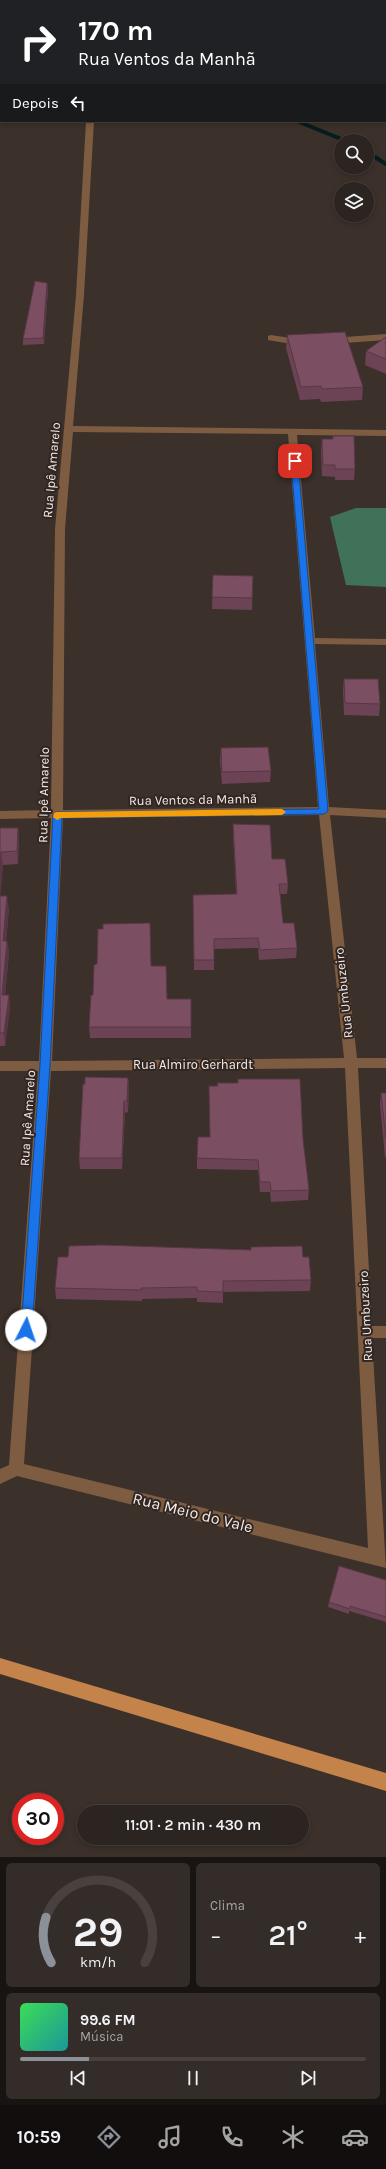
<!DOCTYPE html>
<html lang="pt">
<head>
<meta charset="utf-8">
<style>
  :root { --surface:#2c2420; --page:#342c29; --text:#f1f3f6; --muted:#a6a4a5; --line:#48413e; --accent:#8c9099 }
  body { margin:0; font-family:Karla,sans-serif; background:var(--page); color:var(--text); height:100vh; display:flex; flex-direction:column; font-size:15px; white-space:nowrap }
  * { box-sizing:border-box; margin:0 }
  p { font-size:13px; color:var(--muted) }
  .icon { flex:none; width:22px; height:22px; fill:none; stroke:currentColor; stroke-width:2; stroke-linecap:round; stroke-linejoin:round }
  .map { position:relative; height:1857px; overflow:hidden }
  .side { display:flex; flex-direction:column; gap:6px; padding:6px; background:#181412; flex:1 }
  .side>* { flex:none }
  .hud { position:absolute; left:0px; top:0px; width:386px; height:122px; box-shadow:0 2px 6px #0003,0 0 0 1px var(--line); background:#202124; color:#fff; overflow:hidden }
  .controls { position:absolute; left:334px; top:134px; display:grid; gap:8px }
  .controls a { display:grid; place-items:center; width:40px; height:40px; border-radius:50%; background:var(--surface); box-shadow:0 2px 6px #0003,0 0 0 1px var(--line); font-size:20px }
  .speed { position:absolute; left:12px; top:1793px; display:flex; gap:8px; font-size:20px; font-weight:700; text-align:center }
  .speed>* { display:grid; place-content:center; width:52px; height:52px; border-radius:50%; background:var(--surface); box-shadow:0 2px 6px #0003,0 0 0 1px var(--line); line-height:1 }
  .speed .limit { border:6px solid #d22; background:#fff; color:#111 }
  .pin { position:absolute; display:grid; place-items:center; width:34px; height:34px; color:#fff; margin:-17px; border-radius:8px; box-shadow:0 2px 6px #0006 }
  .me { position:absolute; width:44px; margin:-22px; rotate:4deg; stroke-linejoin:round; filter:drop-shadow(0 0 3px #0008) }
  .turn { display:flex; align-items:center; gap:14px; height:84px; padding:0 12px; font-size:18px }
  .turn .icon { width:52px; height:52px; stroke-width:2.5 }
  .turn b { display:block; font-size:28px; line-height:34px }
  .then { display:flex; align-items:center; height:38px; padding:0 12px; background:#0003; gap:8px; font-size:15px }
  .big { font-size:30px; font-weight:600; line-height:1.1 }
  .side .tile { flex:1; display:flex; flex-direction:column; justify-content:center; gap:6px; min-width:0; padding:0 14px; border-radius:6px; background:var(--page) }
  .side .dial { align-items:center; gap:0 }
  .dial svg { height:104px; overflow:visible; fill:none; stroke:var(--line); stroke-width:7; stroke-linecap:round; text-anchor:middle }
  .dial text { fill:var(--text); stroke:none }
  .song { display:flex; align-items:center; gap:12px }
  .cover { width:48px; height:48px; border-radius:6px; background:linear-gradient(135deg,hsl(130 70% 55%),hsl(180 70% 35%)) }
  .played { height:4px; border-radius:2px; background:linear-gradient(90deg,var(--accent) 20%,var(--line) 20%) }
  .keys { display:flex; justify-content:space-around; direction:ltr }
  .heat { display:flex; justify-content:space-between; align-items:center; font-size:22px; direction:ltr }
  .side .tiles { flex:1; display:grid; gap:6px; grid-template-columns:1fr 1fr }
  .tile:last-child { grid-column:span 2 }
  .trip { position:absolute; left:77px; top:1805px; width:232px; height:40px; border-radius:20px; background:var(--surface); box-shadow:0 2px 6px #0003,0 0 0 1px var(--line); font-weight:600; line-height:40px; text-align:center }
  .tab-bar { display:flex; height:64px; justify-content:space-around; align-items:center; background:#120e0d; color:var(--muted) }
  .tab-bar .icon { width:28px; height:28px }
  .tab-bar .selected { color:var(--accent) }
  .tab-bar b { font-size:18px; color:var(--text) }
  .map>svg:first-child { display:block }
  .forest { fill:#407259 }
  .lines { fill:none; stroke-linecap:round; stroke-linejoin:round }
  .stream { stroke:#071c1d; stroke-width:4 }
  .minor { fill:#7d5c42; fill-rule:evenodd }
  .major { fill:#c5834c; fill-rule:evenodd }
  .wall { fill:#6b4354 }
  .shaded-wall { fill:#573745 }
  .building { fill:#7c4e62; stroke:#573745 }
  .route { fill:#1a73e8; stroke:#114b97 }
  .slow { fill:#f59e0b }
  .labels { text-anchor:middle; stroke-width:4; stroke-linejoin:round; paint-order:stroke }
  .street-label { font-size:13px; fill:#f3ebe8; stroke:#312621 }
  .near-street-label { font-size:16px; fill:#f3ebe8; stroke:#312621 }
</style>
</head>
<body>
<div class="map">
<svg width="386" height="1857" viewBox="0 0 386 1857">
  <rect width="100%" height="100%" fill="#3b302a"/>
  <path class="forest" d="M 356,508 L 386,508 L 386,587 L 346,585 L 330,517 Z"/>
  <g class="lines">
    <path class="stream" d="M 297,121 L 346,141
      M 367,152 L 386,164"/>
    <path class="minor" d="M 95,0 L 101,0 L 101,1 L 95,1 Z
      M 86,121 L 94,121 L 84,295 L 73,426 L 386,430 L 386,436 L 297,435 L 315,638 L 386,639 L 386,645 L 315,644 L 329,807 L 386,810 L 386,818 L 330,815 L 357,1058 L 386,1058 L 386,1068 L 358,1068 L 372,1326 L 386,1326 L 386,1338 L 372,1338 L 386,1568 L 17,1476 L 0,1484 L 0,1469 L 9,1465 L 38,1071 L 0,1071 L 0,1061 L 39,1061 L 51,818 L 0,819 L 0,811 L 51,810 L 55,529 L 76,295 ZM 73,432 L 288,434 L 318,807 L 63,810 L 65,529 ZM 319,815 L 344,1058 L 52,1061 L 63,818 ZM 345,1068 L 368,1548 L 24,1464 L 51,1071 Z
      M 386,334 L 386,340 L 331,344 L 327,341 L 331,338 Z
      M 271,335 L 303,340 L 307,343 L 303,346 L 268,340 L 268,336 Z"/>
    <path class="major" d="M 0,1658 L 386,1773 L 386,1791 L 0,1674 Z"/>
  </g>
  <path class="wall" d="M 47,283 L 48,289 L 44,344 L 23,345 L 23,339 Z
    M 287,335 L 363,387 L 362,400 L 321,402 L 320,399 L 300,400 L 286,348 Z
    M 386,337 L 386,374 L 365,365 L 366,351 Z
    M 333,436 L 355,469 L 354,480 L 335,480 L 335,477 L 322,476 L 321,450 L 322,439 L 332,439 Z
    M 213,575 L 253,576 L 252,610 L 212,609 Z
    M 344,679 L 380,704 L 379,716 L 344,715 L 343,690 Z
    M 221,748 L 271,771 L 270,782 L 222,784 L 220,760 Z
    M 233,824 L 272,859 L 288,884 L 287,894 L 280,894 L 283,923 L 297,948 L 296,958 L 259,960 L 258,948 L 214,949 L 214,970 L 194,970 L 193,895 L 236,894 L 233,834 Z
    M 0,828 L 18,828 L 19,841 L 18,864 L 3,865 L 0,896 L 9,909 L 6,941 L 7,941 L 9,953 L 5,995 L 9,995 L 10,1008 L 5,1046 L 0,1046 Z
    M 97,964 L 151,966 L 167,999 L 191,999 L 191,1038 L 90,1038 L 89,1027 Z
    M 128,1078 L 129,1089 L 128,1112 L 125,1113 L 122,1169 L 80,1169 L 79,1158 Z
    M 209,1086 L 303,1139 L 309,1190 L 308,1200 L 271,1202 L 270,1192 L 260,1192 L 258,1170 L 197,1169 L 197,1158 L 210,1137 Z
    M 381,1093 L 386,1093 L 386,1157 L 385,1157 L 380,1104 Z
    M 68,1257 L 303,1257 L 311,1280 L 310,1291 L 223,1292 L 223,1303 L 197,1302 L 197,1298 L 142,1299 L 142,1301 L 56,1299 L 55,1288 Z
    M 386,1580 L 386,1622 L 349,1611 L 349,1614 L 328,1607 L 329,1602 Z"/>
  <path class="shaded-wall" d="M 47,283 L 48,289 L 44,344 L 43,338 Z
    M 18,828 L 19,841 L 18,864 L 17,851 Z
    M 1,852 L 3,865 L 0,897 L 0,866 Z
    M 7,896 L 9,909 L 5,953 L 3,941 Z
    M 7,941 L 9,953 L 4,1008 L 2,995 Z
    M 9,995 L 10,1008 L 5,1046 L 4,1033 Z
    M 128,1078 L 129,1089 L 128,1112 L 127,1101 Z
    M 124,1101 L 125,1113 L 122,1169 L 122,1158 Z"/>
  <path class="building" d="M 35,281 L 47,283 L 43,338 L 23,339 Z
    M 345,332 L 363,387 L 322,389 L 321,386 L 301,387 L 287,335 Z
    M 386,337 L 386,359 L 366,351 Z
    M 333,436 L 354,436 L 355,469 L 335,469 L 335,465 L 323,465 L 322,439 L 333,439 Z
    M 213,575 L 253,576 L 252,598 L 212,597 Z
    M 344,679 L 378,679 L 380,704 L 345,703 Z
    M 268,747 L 271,771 L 222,772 L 221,748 Z
    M 233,824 L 270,825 L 272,859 L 285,859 L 288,884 L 279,884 L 283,923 L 294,923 L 297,948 L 260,950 L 258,938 L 214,939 L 214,960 L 194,960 L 193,895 L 237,894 Z
    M 0,828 L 18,828 L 17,851 L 1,852 L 0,866 Z
    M 0,896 L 7,896 L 3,941 L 7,941 L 2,995 L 9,995 L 4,1033 L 0,1033 Z
    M 150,923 L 151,966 L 166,966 L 167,999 L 191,999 L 191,1027 L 89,1027 L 91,995 L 93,995 L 94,965 L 97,964 L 98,929 L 103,929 L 103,924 Z
    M 85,1077 L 128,1078 L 127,1101 L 124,1101 L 122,1158 L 79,1158 L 83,1084 L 85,1084 Z
    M 238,1079 L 300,1079 L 303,1139 L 309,1190 L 271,1191 L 270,1182 L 260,1182 L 258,1160 L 197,1158 L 198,1137 L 210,1137 L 209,1086 L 218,1086 L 217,1083 L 238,1083 Z
    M 381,1093 L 386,1093 L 386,1138 Z
    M 102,1245 L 251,1250 L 251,1247 L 302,1246 L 303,1257 L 309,1257 L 311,1280 L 223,1281 L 223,1292 L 197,1291 L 197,1287 L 141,1288 L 141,1290 L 55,1288 L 58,1257 L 68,1257 L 69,1246 Z
    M 339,1566 L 386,1580 L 386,1617 L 350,1606 L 350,1609 L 329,1602 Z"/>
  <path class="route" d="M 295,459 L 298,461 L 328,811 L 324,814 L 62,818 L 50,1065 L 32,1330 L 26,1334 L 21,1330 L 40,1065 L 53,815 L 57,812 L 319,809 L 291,461 Z"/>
  <path class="slow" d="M 282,809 L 286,812 L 282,815 L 61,818 L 57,820 L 53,817 L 54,813 L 57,812 Z"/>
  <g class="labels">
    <g class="street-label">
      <text transform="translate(51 470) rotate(-85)" y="5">Rua Ipê Amarelo</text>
      <text transform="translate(43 795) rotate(-89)" y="5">Rua Ipê Amarelo</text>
      <text transform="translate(193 799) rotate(-1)" y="5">Rua Ventos da Manhã</text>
      <text transform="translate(343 993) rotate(-96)" y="5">Rua Umbuzeiro</text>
      <text x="193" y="1069">Rua Almiro Gerhardt</text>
      <text transform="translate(27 1118) rotate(-86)" y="5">Rua Ipê Amarelo</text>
      <text transform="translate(365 1316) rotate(-93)" y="5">Rua Umbuzeiro</text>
    </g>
    <g class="near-street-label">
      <text transform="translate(193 1512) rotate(14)" y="6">Rua Meio do Vale</text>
    </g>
  </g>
</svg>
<div class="controls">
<a><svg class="icon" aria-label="search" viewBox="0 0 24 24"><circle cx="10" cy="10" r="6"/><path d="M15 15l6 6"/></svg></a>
<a><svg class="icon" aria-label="layers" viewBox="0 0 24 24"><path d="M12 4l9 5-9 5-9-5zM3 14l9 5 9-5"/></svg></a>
</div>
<div class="speed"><div class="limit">30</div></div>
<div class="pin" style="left:295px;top:461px;background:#d93025"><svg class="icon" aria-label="arrive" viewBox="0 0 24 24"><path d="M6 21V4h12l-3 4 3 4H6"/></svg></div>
<svg class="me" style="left:26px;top:1330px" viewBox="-20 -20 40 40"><circle r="19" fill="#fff"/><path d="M0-13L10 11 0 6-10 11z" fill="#1a73e8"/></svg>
<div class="trip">11:01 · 2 min · 430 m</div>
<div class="hud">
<div class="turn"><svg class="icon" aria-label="right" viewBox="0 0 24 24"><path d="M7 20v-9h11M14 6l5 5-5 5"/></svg><div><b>170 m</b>Rua Ventos da Manhã</div></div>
<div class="then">Depois<svg class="icon" aria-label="left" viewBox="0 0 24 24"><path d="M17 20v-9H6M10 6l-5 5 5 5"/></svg></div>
</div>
</div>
<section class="side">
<div class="tiles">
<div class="tile dial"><svg viewBox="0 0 100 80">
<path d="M14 69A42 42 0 1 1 86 69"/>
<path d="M14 69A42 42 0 0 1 10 34" stroke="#8c9099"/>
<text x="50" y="56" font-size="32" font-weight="700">29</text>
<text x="50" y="72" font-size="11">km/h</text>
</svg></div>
<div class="tile"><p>Clima</p>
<div class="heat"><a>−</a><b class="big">21°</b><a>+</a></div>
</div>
<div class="tile">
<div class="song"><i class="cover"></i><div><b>99.6 FM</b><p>Música</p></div></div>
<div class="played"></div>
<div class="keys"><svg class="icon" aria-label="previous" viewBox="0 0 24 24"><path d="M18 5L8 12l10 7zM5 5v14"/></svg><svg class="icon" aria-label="pause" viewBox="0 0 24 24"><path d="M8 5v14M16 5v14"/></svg><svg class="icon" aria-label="next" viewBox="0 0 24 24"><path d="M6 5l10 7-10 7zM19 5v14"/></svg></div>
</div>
</div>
</section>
<nav class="tab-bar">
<b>10:59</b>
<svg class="icon selected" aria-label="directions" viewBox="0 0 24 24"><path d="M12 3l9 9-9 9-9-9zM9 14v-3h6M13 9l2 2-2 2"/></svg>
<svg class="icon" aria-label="music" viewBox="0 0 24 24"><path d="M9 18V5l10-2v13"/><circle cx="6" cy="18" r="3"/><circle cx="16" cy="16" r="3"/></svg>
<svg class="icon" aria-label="phone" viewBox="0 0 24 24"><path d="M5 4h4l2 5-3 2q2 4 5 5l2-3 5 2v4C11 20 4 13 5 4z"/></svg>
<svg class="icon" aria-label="climate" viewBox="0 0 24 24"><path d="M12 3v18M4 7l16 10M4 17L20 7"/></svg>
<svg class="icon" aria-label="car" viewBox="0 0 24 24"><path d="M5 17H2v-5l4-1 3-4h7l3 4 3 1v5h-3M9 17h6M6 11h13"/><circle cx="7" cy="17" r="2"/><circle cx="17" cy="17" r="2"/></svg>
</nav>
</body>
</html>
